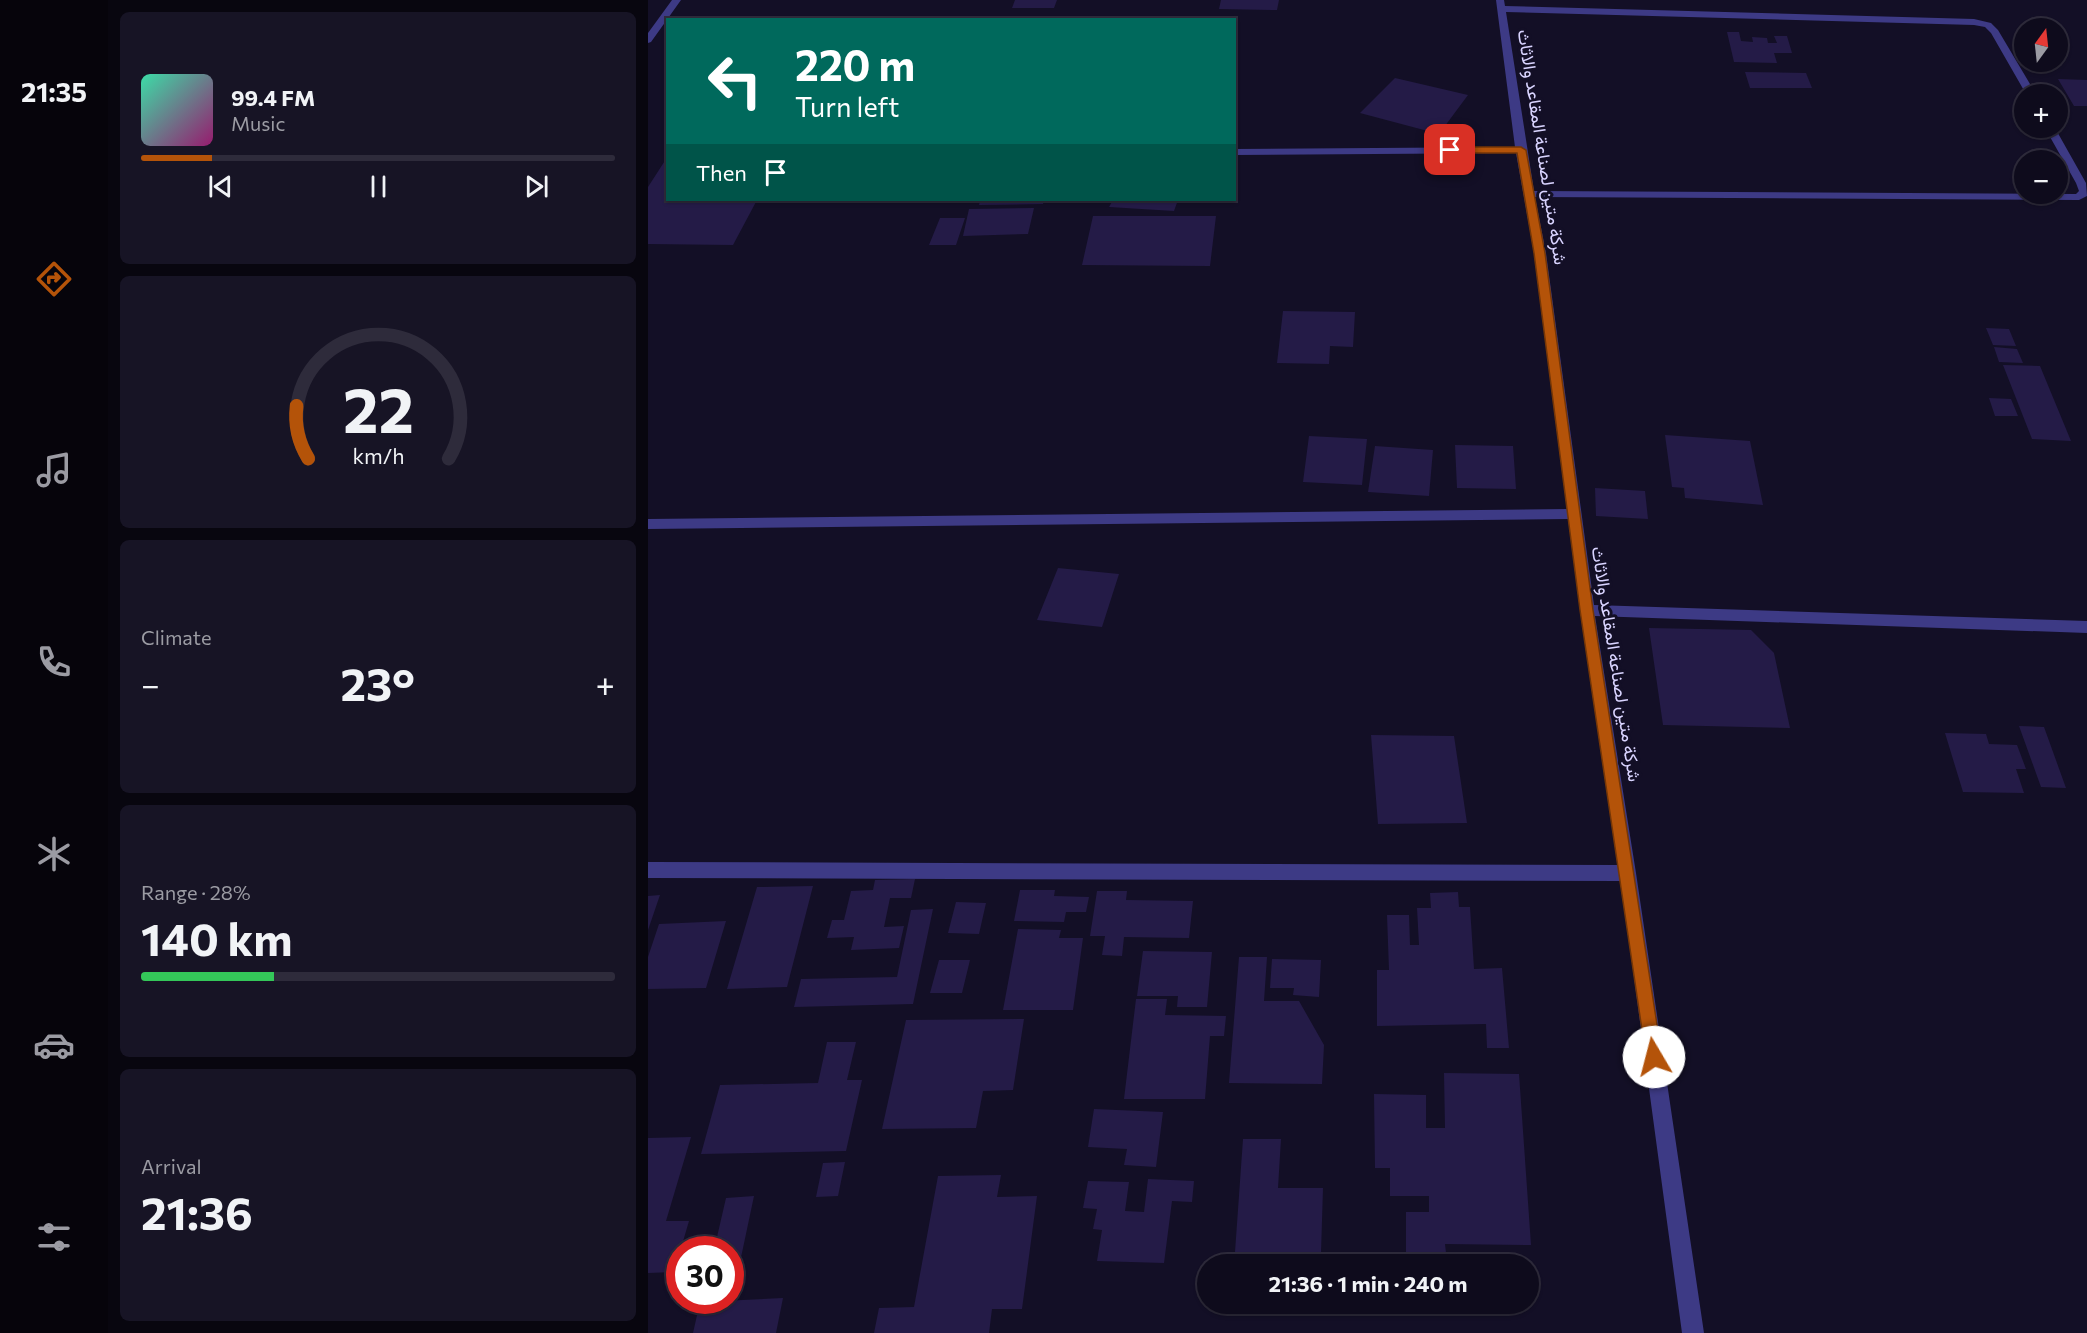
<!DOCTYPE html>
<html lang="en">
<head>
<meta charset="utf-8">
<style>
  :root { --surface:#0e0b1c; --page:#171425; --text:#f1f3f6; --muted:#9b9ba3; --line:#2e2b3b; --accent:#b45309 }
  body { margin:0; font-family:Commissioner,Vazirmatn,sans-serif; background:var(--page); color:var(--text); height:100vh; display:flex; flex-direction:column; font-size:22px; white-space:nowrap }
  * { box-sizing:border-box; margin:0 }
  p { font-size:20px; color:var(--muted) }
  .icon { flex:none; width:33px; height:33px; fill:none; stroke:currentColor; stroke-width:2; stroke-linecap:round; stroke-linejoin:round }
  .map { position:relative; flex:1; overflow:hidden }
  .drawer { display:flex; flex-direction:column; gap:12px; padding:12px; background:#08060f; width:540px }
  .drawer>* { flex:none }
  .banner { position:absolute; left:18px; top:18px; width:570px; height:183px; border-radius:0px; box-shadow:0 2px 4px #0004,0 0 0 2px var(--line); background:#00695c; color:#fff; overflow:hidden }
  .needle { width:39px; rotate:15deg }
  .fabs { position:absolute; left:1366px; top:18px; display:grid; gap:12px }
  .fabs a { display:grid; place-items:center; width:54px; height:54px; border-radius:50%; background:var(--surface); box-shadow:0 2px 4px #0004,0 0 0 2px var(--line); font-size:30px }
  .speed { position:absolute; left:18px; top:1236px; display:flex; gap:12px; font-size:30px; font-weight:700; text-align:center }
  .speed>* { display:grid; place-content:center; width:78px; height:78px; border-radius:50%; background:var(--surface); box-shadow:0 2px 4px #0004,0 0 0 2px var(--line); line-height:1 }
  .speed .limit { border:9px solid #d22; background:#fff; color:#111 }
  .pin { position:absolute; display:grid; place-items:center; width:51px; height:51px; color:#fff; margin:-26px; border-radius:12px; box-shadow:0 3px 9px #0006 }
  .me { position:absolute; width:66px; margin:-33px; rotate:352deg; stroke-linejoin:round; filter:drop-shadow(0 0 4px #0008) }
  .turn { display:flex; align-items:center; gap:21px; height:126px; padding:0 30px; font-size:27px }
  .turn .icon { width:78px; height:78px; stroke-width:2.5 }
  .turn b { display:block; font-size:42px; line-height:51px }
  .then { display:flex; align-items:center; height:57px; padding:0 30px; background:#0003; gap:12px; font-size:22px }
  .big { font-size:45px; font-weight:700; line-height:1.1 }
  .drawer .card { flex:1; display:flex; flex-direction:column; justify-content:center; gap:9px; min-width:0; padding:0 21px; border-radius:9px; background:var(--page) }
  .drawer .dial { align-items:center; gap:0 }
  .dial svg { height:156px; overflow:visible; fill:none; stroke:var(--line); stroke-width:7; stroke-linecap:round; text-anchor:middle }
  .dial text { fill:var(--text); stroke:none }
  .song { display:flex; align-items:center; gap:18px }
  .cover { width:72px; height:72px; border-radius:9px; background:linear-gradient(135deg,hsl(160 70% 55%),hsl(320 70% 35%)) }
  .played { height:6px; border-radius:3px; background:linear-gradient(90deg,var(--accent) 15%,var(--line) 15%) }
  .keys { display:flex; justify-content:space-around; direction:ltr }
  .heat { display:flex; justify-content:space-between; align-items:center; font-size:33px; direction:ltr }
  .charge { height:9px; border-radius:4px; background:linear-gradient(90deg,#34c759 28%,var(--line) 0) }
  .trip { position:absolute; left:549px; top:1254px; width:342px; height:60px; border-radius:30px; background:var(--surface); box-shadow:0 2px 4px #0004,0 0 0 2px var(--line); font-weight:700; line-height:60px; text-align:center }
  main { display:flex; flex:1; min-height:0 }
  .tab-bar { display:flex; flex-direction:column; width:108px; justify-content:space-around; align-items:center; background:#06040b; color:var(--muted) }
  .tab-bar .icon { width:42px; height:42px }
  .tab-bar .current { color:var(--accent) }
  .tab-bar b { font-size:27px; color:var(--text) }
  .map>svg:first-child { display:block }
  .building { fill:#241b47 }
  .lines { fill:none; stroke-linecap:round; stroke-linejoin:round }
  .minor { fill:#3d3a85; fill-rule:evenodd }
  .route { fill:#b45309; stroke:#753606; stroke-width:1.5 }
  .labels { text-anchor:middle; stroke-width:6; stroke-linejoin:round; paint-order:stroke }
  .street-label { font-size:18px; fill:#d9d4ff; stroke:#130f26 }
</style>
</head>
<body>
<main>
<nav class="tab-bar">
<b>21:35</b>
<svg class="icon current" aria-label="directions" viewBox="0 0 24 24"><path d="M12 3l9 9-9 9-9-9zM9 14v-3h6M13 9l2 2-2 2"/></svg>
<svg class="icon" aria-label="music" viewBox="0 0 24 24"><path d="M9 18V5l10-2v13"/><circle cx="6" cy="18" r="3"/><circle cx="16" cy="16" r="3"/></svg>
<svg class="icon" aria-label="phone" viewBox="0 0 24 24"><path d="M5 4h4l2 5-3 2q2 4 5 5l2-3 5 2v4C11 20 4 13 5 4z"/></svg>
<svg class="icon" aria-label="climate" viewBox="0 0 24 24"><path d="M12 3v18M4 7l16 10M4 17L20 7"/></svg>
<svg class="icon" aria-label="car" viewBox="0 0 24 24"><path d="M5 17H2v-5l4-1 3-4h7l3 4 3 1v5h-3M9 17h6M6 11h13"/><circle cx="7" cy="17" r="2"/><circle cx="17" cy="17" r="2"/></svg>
<svg class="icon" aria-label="filters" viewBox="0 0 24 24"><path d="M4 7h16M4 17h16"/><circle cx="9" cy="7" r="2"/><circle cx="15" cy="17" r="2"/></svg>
</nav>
<section class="drawer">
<div class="card">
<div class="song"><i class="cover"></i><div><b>99.4 FM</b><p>Music</p></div></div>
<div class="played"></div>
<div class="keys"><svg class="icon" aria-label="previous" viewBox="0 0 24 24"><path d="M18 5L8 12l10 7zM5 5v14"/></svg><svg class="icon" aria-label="pause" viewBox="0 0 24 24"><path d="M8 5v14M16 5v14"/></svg><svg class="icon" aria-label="next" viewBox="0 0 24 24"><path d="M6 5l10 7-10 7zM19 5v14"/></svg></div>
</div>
<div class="card dial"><svg viewBox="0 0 100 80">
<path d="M14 69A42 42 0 1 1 86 69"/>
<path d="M14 69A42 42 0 0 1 8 42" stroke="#b45309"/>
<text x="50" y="56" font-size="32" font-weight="700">22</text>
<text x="50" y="72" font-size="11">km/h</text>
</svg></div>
<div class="card"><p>Climate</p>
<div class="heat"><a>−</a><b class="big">23°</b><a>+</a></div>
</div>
<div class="card"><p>Range · 28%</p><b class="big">140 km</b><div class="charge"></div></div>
<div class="card"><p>Arrival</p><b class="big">21:36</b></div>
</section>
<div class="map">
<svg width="1439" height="1333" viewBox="0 0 1439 1333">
  <rect width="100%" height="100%" fill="#130f26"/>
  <path class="building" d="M 367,0 L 409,0 L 406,8 L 364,8 Z
    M 573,0 L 631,0 L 629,10 L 571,9 Z
    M 1079,32 L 1091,32 L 1093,41 L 1105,42 L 1104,37 L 1119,38 L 1120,43 L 1129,43 L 1126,36 L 1139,36 L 1144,53 L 1126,53 L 1129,63 L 1086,62 Z
    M 1097,72 L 1158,73 L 1164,88 L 1102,88 Z
    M 747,78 L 820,95 L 791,134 L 712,113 Z
    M 1410,79 L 1439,80 L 1439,106 L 1426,106 Z
    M 20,156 L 20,200 L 109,200 L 85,245 L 0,244 L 0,187 Z
    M 332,200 L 396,200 L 395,204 L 331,205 Z
    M 465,200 L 530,200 L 526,211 L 461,207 Z
    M 386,208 L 380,234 L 315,236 L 321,209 Z
    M 445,216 L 568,216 L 562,266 L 434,265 Z
    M 292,218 L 317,218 L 308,245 L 281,245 Z
    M 635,311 L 707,312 L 705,347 L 682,346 L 681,364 L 629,363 Z
    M 1338,328 L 1361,329 L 1368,346 L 1345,345 Z
    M 1346,347 L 1369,349 L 1375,363 L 1351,362 Z
    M 1355,365 L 1392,366 L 1423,441 L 1384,439 Z
    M 1341,398 L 1363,399 L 1370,416 L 1347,416 Z
    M 1017,435 L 1102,441 L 1115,505 L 1037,498 L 1036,488 L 1024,487 Z
    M 661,436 L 719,439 L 714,485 L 655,482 Z
    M 807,445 L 865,446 L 868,489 L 809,488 Z
    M 727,446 L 785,450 L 781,496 L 720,492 Z
    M 947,488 L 997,491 L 1000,519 L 948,516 Z
    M 410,568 L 471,574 L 454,627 L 389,620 Z
    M 1001,628 L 1103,630 L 1126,653 L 1142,728 L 1015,725 Z
    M 1371,726 L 1396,727 L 1418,788 L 1393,787 Z
    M 1297,733 L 1338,734 L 1341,744 L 1369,745 L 1378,769 L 1368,769 L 1376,793 L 1315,792 Z
    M 723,735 L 806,736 L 819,823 L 730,824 Z
    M 267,879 L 263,898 L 242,898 L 236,927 L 256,926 L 251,948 L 203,950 L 206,937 L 179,938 L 184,920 L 196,920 L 203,891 L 225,890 L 227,880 Z
    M 165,886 L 139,987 L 79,989 L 109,887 Z
    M 372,890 L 407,890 L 406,896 L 441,897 L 438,912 L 418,912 L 416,922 L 366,921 Z
    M 449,891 L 479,891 L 478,900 L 545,901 L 541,938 L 476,937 L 474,956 L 454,955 L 457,936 L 442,936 Z
    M 810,892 L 811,907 L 822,907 L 826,969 L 854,968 L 861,1048 L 839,1048 L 838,1024 L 729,1026 L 729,970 L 741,970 L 739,915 L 761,915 L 762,945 L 771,945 L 769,908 L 783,908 L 782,893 Z
    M 12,895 L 0,930 L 0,896 Z
    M 308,902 L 338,903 L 331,934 L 300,933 Z
    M 285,909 L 265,1004 L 146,1007 L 153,979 L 249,977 L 263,910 Z
    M 78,921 L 58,988 L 0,989 L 0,957 L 11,924 Z
    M 370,929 L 413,930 L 411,938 L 435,938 L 425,1010 L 355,1010 Z
    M 495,951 L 564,952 L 559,1007 L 529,1007 L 530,996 L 489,996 Z
    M 591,957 L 619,957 L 616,1001 L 651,1001 L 676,1045 L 674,1084 L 581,1083 Z
    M 624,959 L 673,960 L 671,997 L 645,995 L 646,988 L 622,988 Z
    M 291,960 L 322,960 L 314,993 L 282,993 Z
    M 488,999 L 519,999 L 517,1015 L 578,1016 L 576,1036 L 562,1036 L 557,1099 L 476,1099 Z
    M 376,1019 L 365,1090 L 335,1091 L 328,1128 L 234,1129 L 258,1020 Z
    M 179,1042 L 208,1042 L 199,1080 L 214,1080 L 198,1151 L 53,1154 L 72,1085 L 170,1083 Z
    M 796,1073 L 871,1074 L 883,1245 L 797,1244 L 798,1253 L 758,1252 L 758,1212 L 781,1212 L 781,1196 L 742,1196 L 742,1168 L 727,1168 L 726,1094 L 778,1095 L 778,1128 L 797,1128 Z
    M 446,1109 L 515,1112 L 508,1167 L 476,1165 L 479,1149 L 440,1147 Z
    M 43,1137 L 18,1221 L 41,1221 L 26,1272 L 0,1273 L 0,1138 Z
    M 595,1139 L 633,1139 L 630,1188 L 675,1188 L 673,1253 L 587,1252 Z
    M 197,1162 L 190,1196 L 168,1197 L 175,1163 Z
    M 353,1175 L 349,1197 L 389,1196 L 374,1309 L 344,1309 L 341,1333 L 226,1333 L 231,1308 L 266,1307 L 290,1176 Z
    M 500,1179 L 546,1181 L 544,1202 L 524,1201 L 516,1263 L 449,1261 L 454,1230 L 445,1229 L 449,1209 L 435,1208 L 440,1181 L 481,1182 L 477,1211 L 496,1212 Z
    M 106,1196 L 91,1267 L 82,1267 L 82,1250 L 66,1250 L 78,1198 Z
    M 135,1298 L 128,1333 L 45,1333 L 52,1302 Z"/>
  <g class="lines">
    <path class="minor" d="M 24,0 L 33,0 L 3,42 L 0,43 L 0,33 Z
      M 848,0 L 856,0 L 857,6 L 1326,19 L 1343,23 L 1350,30 L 1388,94 L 1378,94 L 1343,33 L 1337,27 L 1326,25 L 858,12 L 886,191 L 1428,194 L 1431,191 L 1428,183 L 1397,128 L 1407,128 L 1438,183 L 1439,196 L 1431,200 L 887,197 L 898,253 L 946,605 L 1439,621 L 1439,633 L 947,616 L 988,873 L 1056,1333 L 1034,1333 L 973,881 L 0,878 L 0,862 L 970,865 L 920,519 L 0,529 L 0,519 L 919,509 L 886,253 L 868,153 L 586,155 L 586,149 L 867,147 Z"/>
  </g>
  <path class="route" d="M 873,147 L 878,150 L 897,253 L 945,610 L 1014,1057 L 1012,1063 L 1006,1065 L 1000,1063 L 998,1057 L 932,610 L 886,253 L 869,153 L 802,153 L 797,150 L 802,147 Z"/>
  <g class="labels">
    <g class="street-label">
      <text transform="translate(894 147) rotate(81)" y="6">شركة متين لصناعة المقاعد والاثاث</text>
      <text transform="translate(968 664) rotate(81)" y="6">شركة متين لصناعة المقاعد والاثاث</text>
    </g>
  </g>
</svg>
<div class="fabs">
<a><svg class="needle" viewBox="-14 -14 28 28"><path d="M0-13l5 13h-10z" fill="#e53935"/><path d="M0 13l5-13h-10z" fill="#9b9ba3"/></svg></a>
<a>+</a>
<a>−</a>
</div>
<div class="speed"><div class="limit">30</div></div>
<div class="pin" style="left:802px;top:150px;background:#d93025"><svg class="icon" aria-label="arrive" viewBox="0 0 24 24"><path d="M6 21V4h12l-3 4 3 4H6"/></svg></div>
<svg class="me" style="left:1006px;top:1057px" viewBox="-20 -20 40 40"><circle r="19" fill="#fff"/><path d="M0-13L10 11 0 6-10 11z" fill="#b45309"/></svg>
<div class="trip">21:36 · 1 min · 240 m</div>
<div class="banner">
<div class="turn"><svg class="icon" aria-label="left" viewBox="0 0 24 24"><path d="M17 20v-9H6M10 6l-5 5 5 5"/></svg><div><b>220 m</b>Turn left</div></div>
<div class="then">Then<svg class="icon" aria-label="arrive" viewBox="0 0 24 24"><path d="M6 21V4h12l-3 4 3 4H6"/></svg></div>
</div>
</div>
</main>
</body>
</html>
